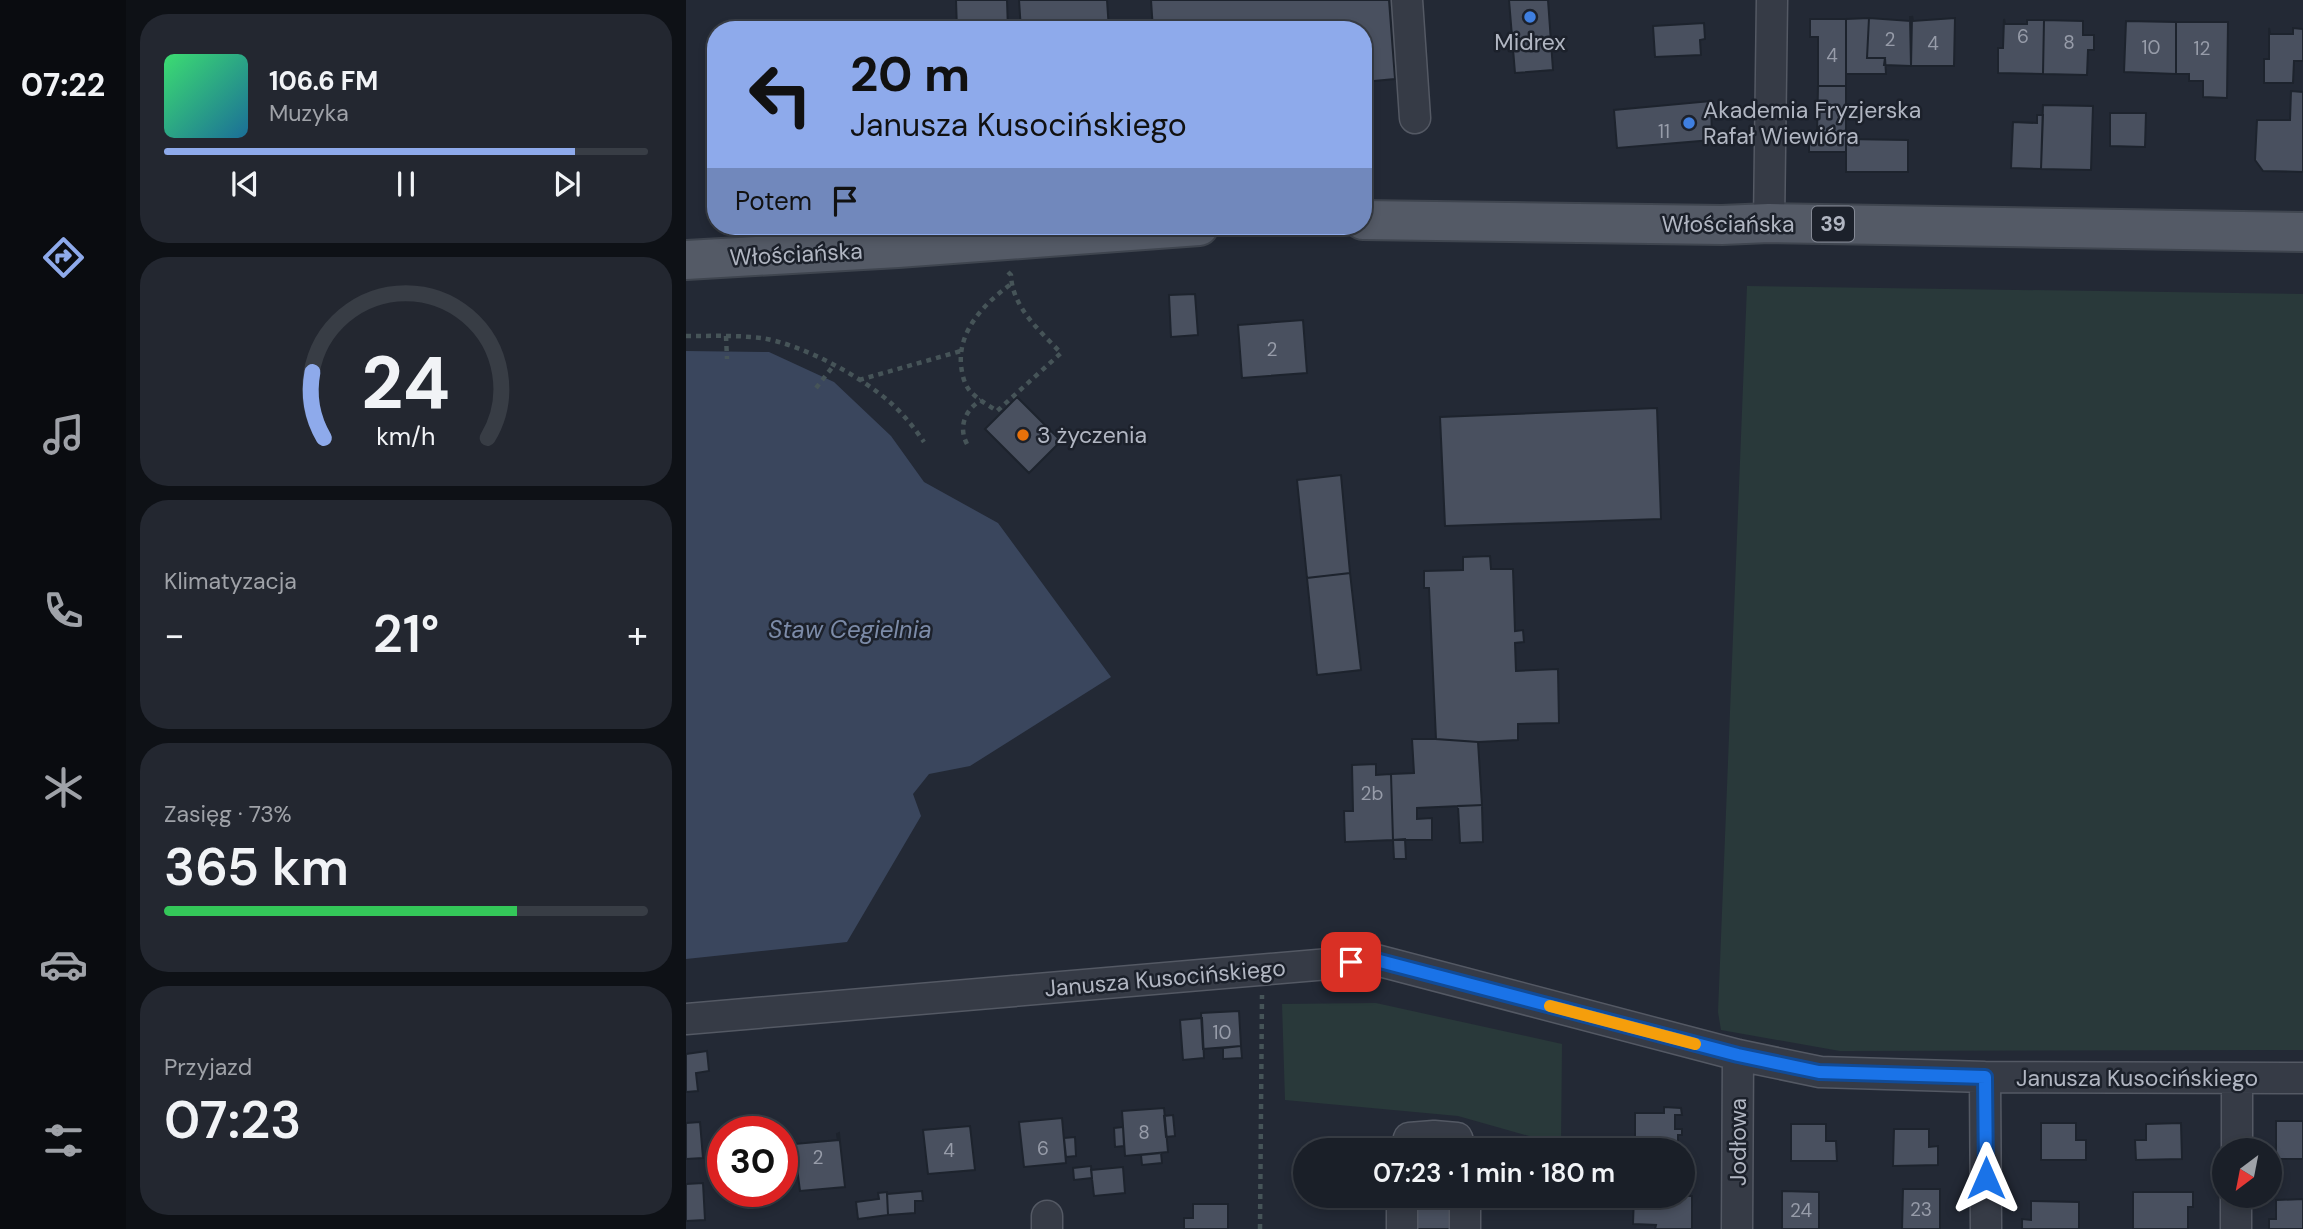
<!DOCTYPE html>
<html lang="pl">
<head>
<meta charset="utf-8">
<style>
  :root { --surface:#1a1f28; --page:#232730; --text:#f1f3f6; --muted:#9fa2a8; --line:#383d45; --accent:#8eaaeb }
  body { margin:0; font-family:"DM Sans",sans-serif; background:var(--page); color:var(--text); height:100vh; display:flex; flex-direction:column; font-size:26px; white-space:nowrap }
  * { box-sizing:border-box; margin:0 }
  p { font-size:23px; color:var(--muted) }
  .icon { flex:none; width:38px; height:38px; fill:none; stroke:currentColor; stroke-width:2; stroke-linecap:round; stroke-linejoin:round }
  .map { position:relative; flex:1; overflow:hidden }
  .panel { display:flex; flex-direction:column; gap:14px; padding:14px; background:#0e1116; width:560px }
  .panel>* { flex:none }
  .banner { position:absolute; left:21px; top:21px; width:665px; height:214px; border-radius:28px; box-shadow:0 4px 10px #0003,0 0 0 2px var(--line); background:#8eaaeb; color:#111; overflow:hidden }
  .needle { width:46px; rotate:212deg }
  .tools { position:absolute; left:1526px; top:1138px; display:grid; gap:14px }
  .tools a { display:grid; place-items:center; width:70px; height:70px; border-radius:50%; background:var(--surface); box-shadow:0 4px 10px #0003,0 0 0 2px var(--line); font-size:35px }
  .speed { position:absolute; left:21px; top:1116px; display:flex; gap:14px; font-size:35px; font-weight:700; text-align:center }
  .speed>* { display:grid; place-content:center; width:91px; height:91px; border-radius:50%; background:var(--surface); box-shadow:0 4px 10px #0003,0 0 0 2px var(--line); line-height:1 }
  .speed .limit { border:10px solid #d22; background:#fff; color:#111 }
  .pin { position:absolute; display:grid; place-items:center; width:60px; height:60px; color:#fff; margin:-30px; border-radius:14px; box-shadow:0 4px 10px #0006 }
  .me { position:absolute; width:77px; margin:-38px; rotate:0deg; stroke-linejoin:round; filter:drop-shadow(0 0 5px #0008) }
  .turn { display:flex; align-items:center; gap:24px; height:147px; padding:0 28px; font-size:32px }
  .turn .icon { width:91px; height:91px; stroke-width:2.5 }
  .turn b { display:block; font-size:49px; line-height:60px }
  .then { display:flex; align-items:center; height:66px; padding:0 28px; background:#0003; gap:14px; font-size:26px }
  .big { font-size:52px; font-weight:600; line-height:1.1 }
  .panel .widget { flex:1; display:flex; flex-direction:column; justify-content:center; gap:10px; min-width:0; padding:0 24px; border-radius:28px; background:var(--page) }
  .panel .dial { align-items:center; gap:0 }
  .dial svg { height:182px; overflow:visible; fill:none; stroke:var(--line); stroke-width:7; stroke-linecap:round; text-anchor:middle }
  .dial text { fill:var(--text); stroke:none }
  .song { display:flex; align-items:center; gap:21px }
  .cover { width:84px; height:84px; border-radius:10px; background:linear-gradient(135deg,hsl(140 70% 55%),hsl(200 70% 35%)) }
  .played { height:7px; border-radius:4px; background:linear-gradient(90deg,var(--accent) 85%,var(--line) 85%) }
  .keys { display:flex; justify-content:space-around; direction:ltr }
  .heat { display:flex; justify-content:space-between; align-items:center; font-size:38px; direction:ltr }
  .charge { height:10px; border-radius:5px; background:linear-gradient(90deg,#34c759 73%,var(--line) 0) }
  .trip { position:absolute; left:607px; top:1138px; width:402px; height:70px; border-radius:35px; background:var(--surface); box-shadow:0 4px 10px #0003,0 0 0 2px var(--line); font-weight:600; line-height:70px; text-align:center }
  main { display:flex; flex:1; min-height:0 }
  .menu { display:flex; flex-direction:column; width:126px; justify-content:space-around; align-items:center; background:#0a0c10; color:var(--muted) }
  .menu .icon { width:49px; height:49px }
  .menu .on { color:var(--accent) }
  .menu b { font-size:32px; color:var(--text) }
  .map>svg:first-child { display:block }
  .green { fill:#29393a }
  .water { fill:#3a465d }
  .building { fill:#49505f; stroke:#1d232d; stroke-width:2 }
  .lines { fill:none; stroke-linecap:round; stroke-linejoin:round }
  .minor-casing { stroke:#545964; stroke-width:33 }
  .major-casing { stroke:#3f454f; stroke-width:42 }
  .path { stroke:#465458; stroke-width:4.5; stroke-dasharray:5 5; stroke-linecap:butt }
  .minor { stroke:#363b46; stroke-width:30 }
  .major { stroke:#545a66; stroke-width:38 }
  .route-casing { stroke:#114b97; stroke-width:18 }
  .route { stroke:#1a73e8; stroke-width:12 }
  .slow { stroke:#f59e0b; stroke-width:12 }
  .shop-dot { fill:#3f7fe0; stroke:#1c212b; stroke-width:2.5 }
  .food-dot { fill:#e8710a; stroke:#1c212b; stroke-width:2.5 }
  .labels { text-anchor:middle; stroke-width:5; stroke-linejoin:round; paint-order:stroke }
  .number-label { font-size:19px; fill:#979ca9 }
  .shield { fill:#1c212b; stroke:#848995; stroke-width:2 }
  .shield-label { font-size:21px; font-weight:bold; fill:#b1b6c2 }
  .poi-label { font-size:23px; fill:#b1b6c2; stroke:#1c212b; text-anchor:start }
  .street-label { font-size:23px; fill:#b1b6c2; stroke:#1c212b }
  .water-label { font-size:24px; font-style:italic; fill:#7c8ba8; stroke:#1c212b }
</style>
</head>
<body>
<main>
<nav class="menu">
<b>07:22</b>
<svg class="icon on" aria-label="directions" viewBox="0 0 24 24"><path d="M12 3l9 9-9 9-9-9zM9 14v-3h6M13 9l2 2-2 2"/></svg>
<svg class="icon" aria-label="music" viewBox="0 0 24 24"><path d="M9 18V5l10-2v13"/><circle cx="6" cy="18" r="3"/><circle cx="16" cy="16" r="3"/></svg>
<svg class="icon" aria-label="phone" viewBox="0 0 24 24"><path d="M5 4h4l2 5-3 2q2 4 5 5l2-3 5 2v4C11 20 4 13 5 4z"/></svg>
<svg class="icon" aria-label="climate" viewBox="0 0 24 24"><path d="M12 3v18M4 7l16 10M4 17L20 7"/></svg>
<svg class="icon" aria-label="car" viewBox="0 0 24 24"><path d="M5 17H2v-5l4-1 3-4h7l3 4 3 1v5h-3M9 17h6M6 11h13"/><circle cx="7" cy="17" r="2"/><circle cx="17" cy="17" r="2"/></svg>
<svg class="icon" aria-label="filters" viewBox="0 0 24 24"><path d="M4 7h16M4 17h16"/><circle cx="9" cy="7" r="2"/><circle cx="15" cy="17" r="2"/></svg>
</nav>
<section class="panel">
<div class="widget">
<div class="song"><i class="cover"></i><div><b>106.6 FM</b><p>Muzyka</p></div></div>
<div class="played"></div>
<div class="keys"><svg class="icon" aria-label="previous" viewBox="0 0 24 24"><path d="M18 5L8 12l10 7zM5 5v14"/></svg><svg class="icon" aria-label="pause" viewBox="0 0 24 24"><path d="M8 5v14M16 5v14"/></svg><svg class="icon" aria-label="next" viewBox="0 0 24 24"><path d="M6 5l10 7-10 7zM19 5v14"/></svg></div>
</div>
<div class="widget dial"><svg viewBox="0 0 100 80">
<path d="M14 69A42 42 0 1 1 86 69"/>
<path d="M14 69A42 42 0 0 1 9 40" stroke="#8eaaeb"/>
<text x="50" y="56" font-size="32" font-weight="700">24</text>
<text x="50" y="72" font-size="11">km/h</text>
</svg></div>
<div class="widget"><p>Klimatyzacja</p>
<div class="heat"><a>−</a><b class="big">21°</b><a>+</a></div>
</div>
<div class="widget"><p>Zasięg · 73%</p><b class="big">365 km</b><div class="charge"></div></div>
<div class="widget"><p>Przyjazd</p><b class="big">07:23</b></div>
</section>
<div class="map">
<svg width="1617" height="1229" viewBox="0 0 1617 1229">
  <rect width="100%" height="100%" fill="#232935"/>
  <path class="green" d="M 1061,286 L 1617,294 L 1617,1050 L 1154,1051 L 1035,1030 L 1032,1012 Z
    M 690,1003 L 876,1044 L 875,1145 L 772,1116 L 599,1100 L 596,1004 Z"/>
  <path class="water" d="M 0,351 L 83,352 L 148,382 L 205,436 L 238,482 L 312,523 L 425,677 L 284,766 L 243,774 L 227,794 L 235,816 L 161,942 L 0,959 Z"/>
  <path class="building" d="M 270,0 L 321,0 L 322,30 L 271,30 Z
    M 333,0 L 421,0 L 423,30 L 335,30 Z
    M 465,0 L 703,0 L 709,79 L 677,82 L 677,30 L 467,30 Z
    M 823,0 L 862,0 L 867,70 L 829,73 Z
    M 1224,16 L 1225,66 L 1198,65 L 1199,58 L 1181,58 L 1183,18 L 1224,21 Z
    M 1226,16 L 1227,21 L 1269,18 L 1268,66 L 1225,66 Z
    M 1183,18 L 1181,58 L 1199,58 L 1200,74 L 1160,74 L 1160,19 Z
    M 1124,19 L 1160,19 L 1160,86 L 1132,86 L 1132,37 L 1124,37 Z
    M 1318,19 L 1319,24 L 1341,24 L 1341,20 L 1358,20 L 1357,74 L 1312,73 L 1312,48 L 1317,48 Z
    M 1358,20 L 1397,21 L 1397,35 L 1408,35 L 1408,50 L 1402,50 L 1401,75 L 1357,74 Z
    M 1440,21 L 1490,22 L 1490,74 L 1438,72 Z
    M 1490,22 L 1542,22 L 1541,98 L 1517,97 L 1517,81 L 1503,81 L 1503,74 L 1490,74 Z
    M 1018,23 L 1019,39 L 1014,40 L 1015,55 L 969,57 L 967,26 Z
    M 1583,28 L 1584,34 L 1607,34 L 1607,28 L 1617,29 L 1617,61 L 1608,61 L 1607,83 L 1578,83 L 1578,59 L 1583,59 Z
    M 1132,86 L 1160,86 L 1160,152 L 1123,152 L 1123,134 L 1131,134 Z
    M 1605,91 L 1617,92 L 1617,172 L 1577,171 L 1569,160 L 1571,120 L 1604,120 Z
    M 1025,101 L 1026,140 L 931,148 L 928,110 Z
    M 1357,105 L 1407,106 L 1405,170 L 1355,169 Z
    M 1424,113 L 1460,113 L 1459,147 L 1424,146 Z
    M 1351,115 L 1357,115 L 1355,169 L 1325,168 L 1327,122 L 1351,123 Z
    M 1160,139 L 1222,140 L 1222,172 L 1160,172 Z
    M 509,294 L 512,335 L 485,337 L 483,295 Z
    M 617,320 L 621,373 L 556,378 L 552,325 Z
    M 331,397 L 375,441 L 343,473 L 299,429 Z
    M 971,408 L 975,519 L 759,526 L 754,417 Z
    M 655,475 L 664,573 L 621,578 L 611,480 Z
    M 804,556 L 805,569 L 827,569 L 829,631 L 837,630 L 838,642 L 829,643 L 830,671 L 872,669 L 873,723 L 832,724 L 832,740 L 792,742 L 750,739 L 743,588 L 738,588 L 738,571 L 777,570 L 777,557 Z
    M 664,573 L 675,670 L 631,675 L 621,578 Z
    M 726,739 L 750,739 L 792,742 L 796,805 L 731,808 L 731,819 L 746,818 L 746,840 L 707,840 L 705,774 L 728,773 Z
    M 690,764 L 690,775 L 705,774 L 707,840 L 659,842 L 658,811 L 667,811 L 666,765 Z
    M 796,805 L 797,842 L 774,843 L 772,806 Z
    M 719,839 L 720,859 L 708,859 L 707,840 Z
    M 553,1011 L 555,1046 L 517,1049 L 515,1013 Z
    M 516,1018 L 518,1058 L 497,1060 L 494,1020 Z
    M 555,1046 L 556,1058 L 537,1059 L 537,1048 Z
    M 21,1051 L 23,1071 L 10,1073 L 12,1091 L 0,1092 L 0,1054 Z
    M 978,1107 L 995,1108 L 996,1115 L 989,1115 L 989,1129 L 996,1129 L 996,1135 L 992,1135 L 992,1150 L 949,1150 L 949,1113 L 978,1113 Z
    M 478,1108 L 482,1152 L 439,1156 L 436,1111 Z
    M 487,1115 L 489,1136 L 480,1137 L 478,1116 Z
    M 376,1118 L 380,1163 L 338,1167 L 333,1122 Z
    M 1590,1121 L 1617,1121 L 1617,1159 L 1590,1159 Z
    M 14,1122 L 17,1158 L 0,1159 L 0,1123 Z
    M 1355,1123 L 1390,1123 L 1390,1140 L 1400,1140 L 1400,1160 L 1355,1160 Z
    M 1495,1123 L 1496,1159 L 1450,1160 L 1449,1140 L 1460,1140 L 1460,1124 Z
    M 1105,1124 L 1140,1124 L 1140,1141 L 1150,1141 L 1151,1161 L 1105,1161 Z
    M 284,1126 L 289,1170 L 242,1174 L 237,1130 Z
    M 437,1127 L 438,1146 L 429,1147 L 428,1128 Z
    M 1208,1129 L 1243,1129 L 1243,1147 L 1252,1146 L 1252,1165 L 1207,1166 Z
    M 153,1133 L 159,1187 L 114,1191 L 107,1138 L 109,1144 L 152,1140 L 151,1134 Z
    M 389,1137 L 390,1156 L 380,1157 L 378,1138 Z
    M 475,1153 L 476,1163 L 456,1165 L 455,1155 Z
    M 405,1166 L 406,1178 L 388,1180 L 387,1168 Z
    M 437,1167 L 439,1193 L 408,1196 L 405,1170 Z
    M 17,1183 L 19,1220 L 0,1221 L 0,1184 Z
    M 1217,1189 L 1254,1189 L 1254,1229 L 1216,1229 Z
    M 236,1191 L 237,1201 L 229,1201 L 229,1213 L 202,1215 L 201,1194 Z
    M 1096,1191 L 1133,1192 L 1133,1229 L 1096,1229 Z
    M 201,1192 L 202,1215 L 172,1219 L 170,1202 L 193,1199 L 192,1193 Z
    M 1447,1192 L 1507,1192 L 1507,1207 L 1502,1207 L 1502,1229 L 1447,1229 Z
    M 729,1195 L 767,1195 L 767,1229 L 729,1229 Z
    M 948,1195 L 1006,1196 L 1006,1229 L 969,1229 L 970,1225 L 947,1224 Z
    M 1617,1199 L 1617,1229 L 1583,1229 L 1583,1219 L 1590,1219 L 1590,1200 Z
    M 1345,1201 L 1393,1202 L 1393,1229 L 1336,1229 L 1336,1219 L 1345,1220 Z
    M 507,1204 L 542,1204 L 542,1229 L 498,1229 L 498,1218 L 507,1218 Z"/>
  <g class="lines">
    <defs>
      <path id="minor" d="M 721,0 L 729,118
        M 1083,223 L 1086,0
        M 0,1019 L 690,960 L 1052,1055 L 1134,1072 L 1299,1077 L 1617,1078
        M 1299,1077 L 1300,1229
        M 720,1150 L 723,1138 L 748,1136 L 771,1138 L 775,1150
        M 1551,1150 L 1551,1078
        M 361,1216 L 361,1229
        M 716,1229 L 716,1195
        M 779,1229 L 779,1195
        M 1051,1229 L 1052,1055
        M 1550,1229 L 1550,1195"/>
      <path id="major" d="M 677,220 L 1036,225 L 1083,223 L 1617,232
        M 0,260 L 212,248 L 513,226"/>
    </defs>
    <use href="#minor" class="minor-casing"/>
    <use href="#major" class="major-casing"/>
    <path class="path" d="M 322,272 L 325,275 C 326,307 354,331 375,353 L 311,411 C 302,405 291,399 284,391 C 278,384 276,374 275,365 C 272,330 299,303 325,284
      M 0,336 C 25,336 50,335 75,338 C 116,344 177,377 207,405 C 219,416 229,429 238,442
      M 40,336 L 41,359
      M 173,380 L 275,351
      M 130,388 L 148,365
      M 281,444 C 272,427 279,410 295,400
      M 574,1229 L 576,995"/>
    <use href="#minor" class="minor"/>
    <use href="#major" class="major"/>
  </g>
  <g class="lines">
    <defs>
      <path id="route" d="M 665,962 L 690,960 L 1052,1055 L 1133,1072 L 1299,1077 L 1300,1178"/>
    </defs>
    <use href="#route" class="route-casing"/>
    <use href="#route" class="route"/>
    <path class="slow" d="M 864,1006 L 1009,1044"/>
  </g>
  <g class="shop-dot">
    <circle cx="844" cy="17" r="7"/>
    <circle cx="1003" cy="123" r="7"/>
  </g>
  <circle class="food-dot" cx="337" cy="435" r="7"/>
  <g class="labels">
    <g class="number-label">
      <text x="1337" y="43">6</text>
      <text x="1204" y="46">2</text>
      <text x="1383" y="49">8</text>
      <text x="1247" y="50">4</text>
      <text x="1465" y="54">10</text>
      <text x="1516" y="55">12</text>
      <text x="1146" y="62">4</text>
      <text x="978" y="138">11</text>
      <text x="586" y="356">2</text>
      <text x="686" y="800">2b</text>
      <text x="536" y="1039">10</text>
      <text x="458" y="1139">8</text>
      <text x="357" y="1155">6</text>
      <text x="263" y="1157">4</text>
      <text x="132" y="1164">2</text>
      <text x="1235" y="1216">23</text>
      <text x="1115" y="1217">24</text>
    </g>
    <rect class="shield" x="1126" y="206.5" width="42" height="35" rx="5"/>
    <g class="shield-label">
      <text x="1147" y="231">39</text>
    </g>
    <g class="poi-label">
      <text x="844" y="50" text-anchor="middle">Midrex</text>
      <text x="1017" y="118">Akademia Fryzjerska<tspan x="1017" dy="26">Rafał Wiewióra</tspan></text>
      <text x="351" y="443">3 życzenia</text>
    </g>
    <g class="street-label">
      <text x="1042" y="232">Włościańska</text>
      <text transform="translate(110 254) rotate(-3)" y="8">Włościańska</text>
      <text transform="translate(479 978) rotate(-5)" y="8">Janusza Kusocińskiego</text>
      <text x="1451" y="1086">Janusza Kusocińskiego</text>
      <text transform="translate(1052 1142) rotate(-90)" y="8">Jodłowa</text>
    </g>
    <g class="water-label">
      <text x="164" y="638">Staw Cegielnia</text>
    </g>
  </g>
</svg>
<div class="tools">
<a><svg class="needle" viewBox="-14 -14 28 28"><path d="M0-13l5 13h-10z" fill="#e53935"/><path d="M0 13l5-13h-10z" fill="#9fa2a8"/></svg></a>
</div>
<div class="speed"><div class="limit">30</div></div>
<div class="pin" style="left:665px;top:962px;background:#d93025"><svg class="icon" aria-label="arrive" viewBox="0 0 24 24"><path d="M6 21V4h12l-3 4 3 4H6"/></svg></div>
<svg class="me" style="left:1300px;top:1178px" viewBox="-20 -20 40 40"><path d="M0-17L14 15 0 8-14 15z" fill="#1a73e8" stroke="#fff" stroke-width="4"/></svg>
<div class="trip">07:23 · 1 min · 180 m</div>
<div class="banner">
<div class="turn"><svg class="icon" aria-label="left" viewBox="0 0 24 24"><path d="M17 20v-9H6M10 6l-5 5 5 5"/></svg><div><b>20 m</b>Janusza Kusocińskiego</div></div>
<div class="then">Potem<svg class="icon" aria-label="arrive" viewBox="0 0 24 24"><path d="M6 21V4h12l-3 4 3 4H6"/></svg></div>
</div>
</div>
</main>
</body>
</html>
